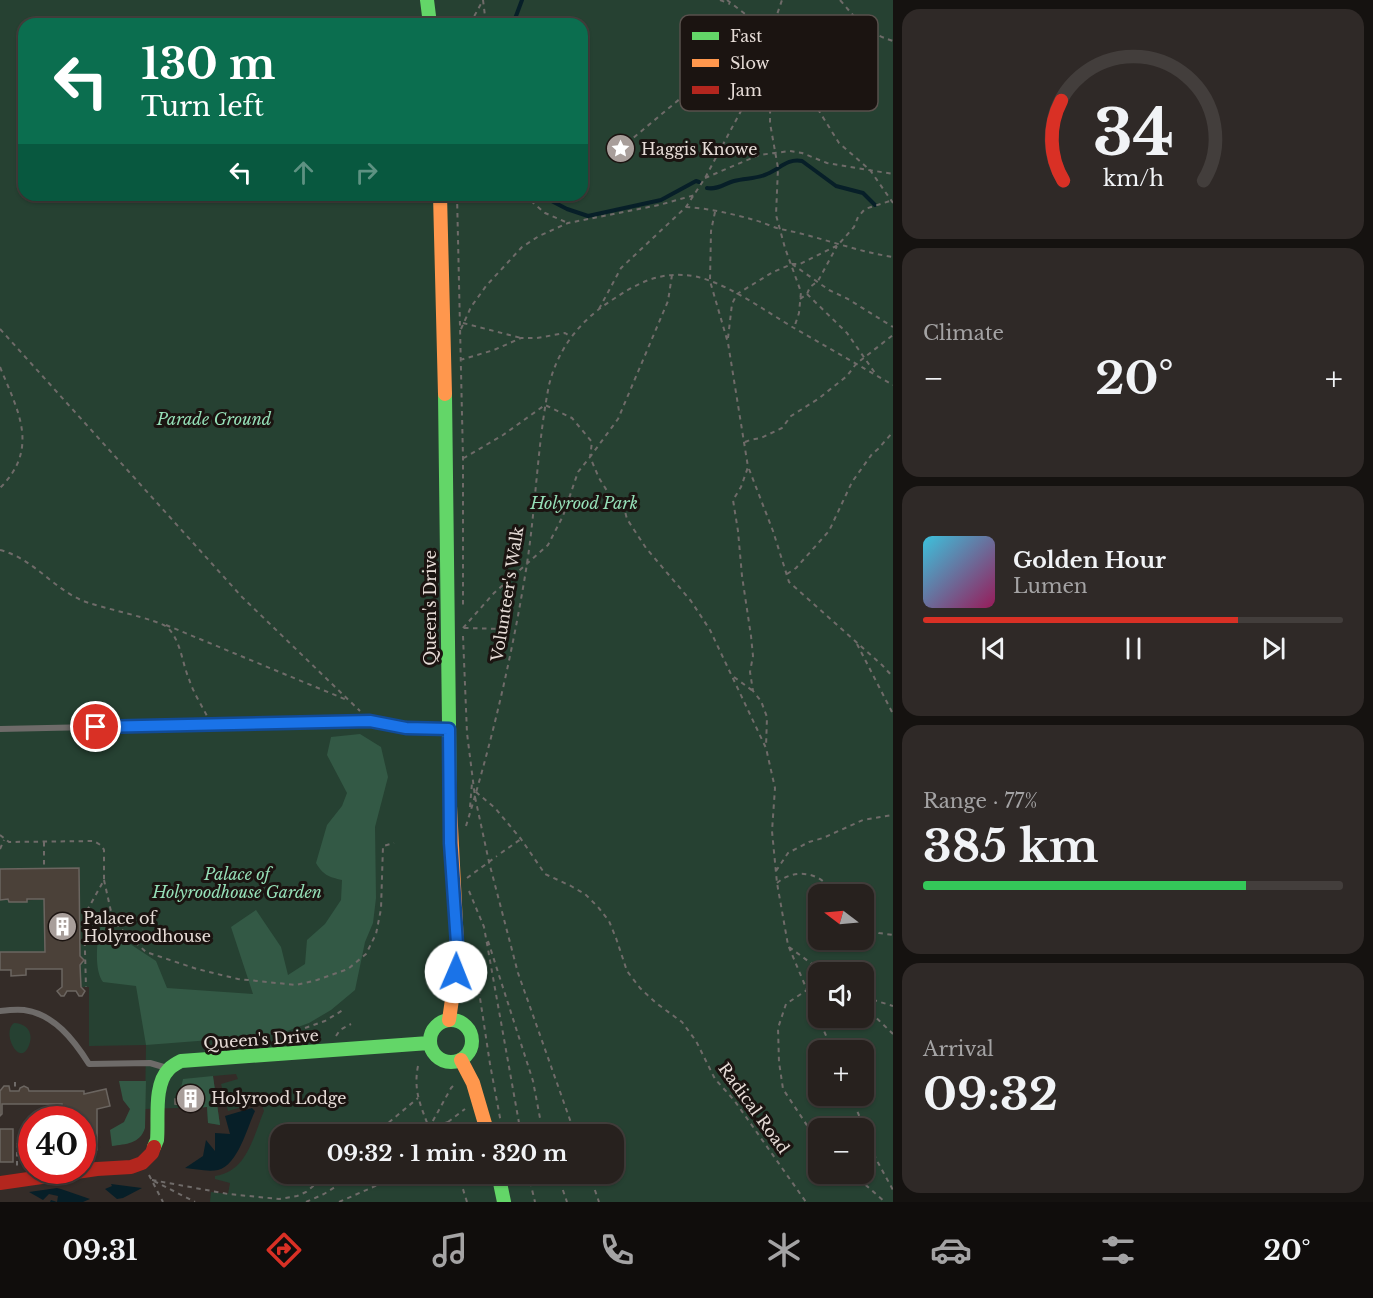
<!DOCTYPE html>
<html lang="en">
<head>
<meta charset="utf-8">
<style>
  :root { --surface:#27211e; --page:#2f2927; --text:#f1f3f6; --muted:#a4a3a4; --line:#433e3c; --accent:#d93025 }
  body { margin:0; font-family:"Libre Baskerville",serif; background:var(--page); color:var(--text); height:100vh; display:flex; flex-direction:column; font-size:22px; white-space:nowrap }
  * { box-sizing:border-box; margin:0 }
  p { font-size:20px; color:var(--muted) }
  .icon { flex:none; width:33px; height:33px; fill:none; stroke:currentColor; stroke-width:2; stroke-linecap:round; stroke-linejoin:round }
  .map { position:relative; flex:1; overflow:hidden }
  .side { display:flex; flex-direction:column; gap:9px; padding:9px; background:#151210; width:480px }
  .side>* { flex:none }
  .guide { position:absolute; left:18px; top:18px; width:570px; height:183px; border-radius:18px; box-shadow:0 2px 4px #0004,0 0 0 2px var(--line); background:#0b6e4f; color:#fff; overflow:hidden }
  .needle { width:39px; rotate:286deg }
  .fabs { position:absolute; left:808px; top:884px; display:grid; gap:12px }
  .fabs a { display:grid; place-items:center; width:66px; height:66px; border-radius:12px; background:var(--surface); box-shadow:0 2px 4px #0004,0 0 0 2px var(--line); font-size:30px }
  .speed { position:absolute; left:18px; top:1106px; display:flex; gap:12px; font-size:30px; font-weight:700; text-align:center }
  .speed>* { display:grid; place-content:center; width:78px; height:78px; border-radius:50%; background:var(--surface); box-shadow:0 2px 4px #0004,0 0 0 2px var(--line); line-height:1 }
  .speed .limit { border:9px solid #d22; background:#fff; color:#111 }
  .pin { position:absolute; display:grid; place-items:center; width:51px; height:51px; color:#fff; margin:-26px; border:3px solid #fff; border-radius:50%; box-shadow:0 2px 6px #0007 }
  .me { position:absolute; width:66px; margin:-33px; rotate:1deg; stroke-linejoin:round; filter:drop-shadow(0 0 4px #0008) }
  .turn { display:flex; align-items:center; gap:21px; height:126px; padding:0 24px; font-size:27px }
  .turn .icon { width:78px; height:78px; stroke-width:2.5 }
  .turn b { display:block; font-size:42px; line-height:51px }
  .lanes { display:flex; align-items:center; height:57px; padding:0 24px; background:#0003; justify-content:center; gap:30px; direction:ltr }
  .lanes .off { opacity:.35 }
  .big { font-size:45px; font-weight:700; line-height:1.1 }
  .side .card { flex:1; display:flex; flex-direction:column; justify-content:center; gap:9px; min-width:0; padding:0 21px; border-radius:18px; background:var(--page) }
  .side .dial { align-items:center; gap:0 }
  .dial svg { height:156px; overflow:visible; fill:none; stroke:var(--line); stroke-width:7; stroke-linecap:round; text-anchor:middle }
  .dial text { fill:var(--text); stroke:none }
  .song { display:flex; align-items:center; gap:18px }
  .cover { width:72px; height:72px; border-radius:9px; background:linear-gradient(135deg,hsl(190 70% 55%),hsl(330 70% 35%)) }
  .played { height:6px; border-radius:3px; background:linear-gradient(90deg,var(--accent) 75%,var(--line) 75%) }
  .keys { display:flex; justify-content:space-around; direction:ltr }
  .heat { display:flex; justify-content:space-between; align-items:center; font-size:33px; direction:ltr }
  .charge { height:9px; border-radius:4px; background:linear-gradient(90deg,#34c759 77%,var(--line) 0) }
  .trip { position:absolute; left:270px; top:1124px; width:354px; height:60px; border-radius:18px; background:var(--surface); box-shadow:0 2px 4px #0004,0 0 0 2px var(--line); font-weight:700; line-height:60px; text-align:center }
  .dock { display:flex; height:96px; justify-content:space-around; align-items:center; background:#100d0c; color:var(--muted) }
  .dock .icon { width:42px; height:42px }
  .dock .current { color:var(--accent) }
  .dock b { font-size:27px; color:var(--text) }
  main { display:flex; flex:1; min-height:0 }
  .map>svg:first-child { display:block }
  .green { fill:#264132; fill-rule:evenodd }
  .forest { fill:#335945 }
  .water { fill:#071f28 }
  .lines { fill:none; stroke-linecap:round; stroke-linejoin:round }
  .stream { stroke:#071f28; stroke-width:4 }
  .building { fill:#4b4139; stroke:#6b6560; stroke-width:1.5 }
  .path { stroke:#6f6b69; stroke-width:2; stroke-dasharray:4.5 4.5; stroke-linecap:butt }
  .lane { stroke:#6e6b69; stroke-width:6 }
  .fast { stroke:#63d668; stroke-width:14 }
  .slow { stroke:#ff974d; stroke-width:14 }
  .jam { stroke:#b3261e; stroke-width:14 }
  .route-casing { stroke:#114b97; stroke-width:15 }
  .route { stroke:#1a73e8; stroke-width:10 }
  .labels { text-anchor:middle; stroke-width:6; stroke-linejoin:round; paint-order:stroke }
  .poi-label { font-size:16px; fill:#e6dcd7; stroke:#1b1411; text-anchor:start }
  .park-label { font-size:16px; font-style:italic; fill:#95dfb7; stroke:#1b1411 }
  .street-label { font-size:16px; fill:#e6dcd7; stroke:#1b1411 }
  .key { fill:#1b1411; stroke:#58504c; stroke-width:1.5 }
  .key-label { font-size:16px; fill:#e6dcd7 }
</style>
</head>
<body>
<main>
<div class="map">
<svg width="893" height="1202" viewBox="0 0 893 1202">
  <rect width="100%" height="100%" fill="#342c28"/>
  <path class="green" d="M 0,0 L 893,0 L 893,1202 L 210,1202 L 211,1192 L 228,1194 L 230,1183 L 215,1179 L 215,1176 C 247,1172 253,1137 264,1111 L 262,1105 L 256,1103 L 228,1111 L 221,1084 L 238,1079 L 236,1074 L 213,1076 L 220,1125 L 208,1123 L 207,1107 L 145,1109 L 146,1045 L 89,1046 L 89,987 L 81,987 L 80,965 L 84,960 L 80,956 L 79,868 L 0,869 ZM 24,24 L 582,24 L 582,195 L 24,195 ZM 819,894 L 864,894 L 864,939 L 819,939 ZM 819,972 L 864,972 L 864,1017 L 819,1017 ZM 819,1050 L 864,1050 L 864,1095 L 819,1095 ZM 819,1128 L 864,1128 L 864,1173 L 819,1173 ZM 280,1134 L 614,1134 L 614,1173 L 280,1173 Z
    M 8,899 L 9,902 L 44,899 L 45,952 L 0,952 L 0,900 Z
    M 14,1023 C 24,1023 33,1030 30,1042 C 22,1072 0,1033 14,1023 Z"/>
  <path class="forest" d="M 360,734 L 381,747 L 388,777 L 375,827 L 376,898 L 373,923 L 365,942 L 355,990 L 331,1010 L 309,1023 L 287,1031 L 262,1036 L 146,1045 L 136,986 L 103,982 C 93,969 97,934 103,920 L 124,940 L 156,961 L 167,988 L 253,994 L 231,927 L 256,910 L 281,947 L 288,975 L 305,964 L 307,940 L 325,924 L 341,900 L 342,880 C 329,877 323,875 316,863 L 327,825 L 342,806 L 347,793 L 327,755 L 331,737 Z
    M 213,1076 L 220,1125 L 208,1123 L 207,1107 L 197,1108 L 199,1096 L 189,1095 L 186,1090 L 180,1092 L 183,1079 Z
    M 119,1081 L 146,1081 L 145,1128 C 140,1144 126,1144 112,1146 L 110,1130 L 124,1122 L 130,1109 L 123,1100 Z"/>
  <path class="water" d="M 252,1108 L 255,1111 C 247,1128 238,1165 218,1170 C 208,1172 195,1169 185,1168 L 203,1156 L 206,1140 L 215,1151 L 215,1133 L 230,1134 L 225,1116 Z
    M 111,1184 L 142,1188 L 123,1198 L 117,1199 L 105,1189 L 112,1186 Z
    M 57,1188 L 61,1189 L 90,1199 L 83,1202 L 50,1202 L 51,1200 L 57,1202 L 58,1196 L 49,1194 L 43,1200 L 29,1192 Z"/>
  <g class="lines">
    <path class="stream" d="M 513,24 L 522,0
      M 707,188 C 717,190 724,184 734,181 C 745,178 757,179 767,174 C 780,169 787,158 802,161 L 836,186 L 863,193 L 875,205
      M 540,195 L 567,209 L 588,216 L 661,200 L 696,181 L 699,182"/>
  </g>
  <path class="building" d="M 79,868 L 80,956 L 84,960 L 80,965 L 81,987 L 85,991 L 82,996 L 79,996 L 76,991 L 67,991 L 64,996 L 61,996 L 57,991 L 62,987 L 62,969 L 26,969 L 26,975 L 11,976 L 11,970 L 0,970 L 0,952 L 45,952 L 44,899 L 27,899 L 27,902 L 9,902 L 8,899 L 0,900 L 0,869 Z
    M 4,1086 L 9,1086 L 10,1091 L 19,1091 L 20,1088 L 24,1086 L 28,1088 L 29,1091 L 84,1091 L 84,1094 L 106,1089 L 110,1106 L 97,1109 L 97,1150 L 82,1153 L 82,1119 L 62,1119 L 62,1104 L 2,1104 L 2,1114 L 0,1116 L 0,1091 Z
    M 181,1090 L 186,1090 L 189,1095 L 200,1096 L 197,1108 L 184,1108 L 184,1105 L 175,1104 L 175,1099 L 180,1099 Z
    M 0,1129 L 13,1129 L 13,1162 L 0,1162 Z
    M 32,1142 L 32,1155 L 20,1155 L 20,1143 Z"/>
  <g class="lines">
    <path class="path" d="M 483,0 L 486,24
      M 720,0 L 730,4
      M 727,0 L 771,34 L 839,143 L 870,170 L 893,203
      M 840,0 C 857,20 867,33 893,41
      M 470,24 L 483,0
      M 771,37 L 770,123 L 778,168 L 776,215 L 785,248 L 801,292 L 799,313 L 794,328
      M 620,149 L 743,46 L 771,34
      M 705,178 L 759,155 L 790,151 L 802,153 L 827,163 L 893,174
      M 457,195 L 463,458 L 463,609
      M 524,195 L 545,213 L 568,223
      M 686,207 C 706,208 734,214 754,220 C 763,222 772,227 780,229 C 818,236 854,251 893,257
      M 715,212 L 711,231 L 710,281 L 728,343 L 748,467 L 741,487 L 733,500 L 738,531 L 742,576 L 751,636 L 753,656 L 750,672 L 753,691 L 761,701 L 767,717 L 766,747
      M 792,264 L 829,290 L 848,299 L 893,327
      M 672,275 L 668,301 L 618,419 L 590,457 L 599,478 L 609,494 L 623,504 L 627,519 L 646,548 L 691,601 L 710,630 L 766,748 L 775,788 L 772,831 L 777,883 L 788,945 L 807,990 L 786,1004 L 778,1028 L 779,1062 L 783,1089 L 814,1136 L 819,1148
      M 807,294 L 847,333 L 875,373
      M 800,299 L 807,294 L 810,287 L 818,281 L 837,246
      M 599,309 L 621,268 L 686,207 L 705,178 L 749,96 L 782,0
      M 463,323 L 521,338
      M 0,329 L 242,597 L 360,711
      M 461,329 L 471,307 L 486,286 L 522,247 L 539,236 L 568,223 L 659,205 L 695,195
      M 728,338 L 732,304 L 737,294 L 773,272 L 792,264 L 800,264 L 838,245 L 854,227 L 858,217 L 865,209 L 893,200
      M 460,360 L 494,350 L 521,338 L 537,338 L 565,333 L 571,337
      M 0,367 C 18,411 40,448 0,488
      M 745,442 L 750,440 L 761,438 L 782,428 L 791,416 L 818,399 L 847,376 L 856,364 L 893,335
      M 749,469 L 773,531 L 789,582 L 882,665 L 893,677
      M 0,550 C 32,558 52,587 81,600 C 99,608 159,619 168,628 C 181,641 182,663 189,679 C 193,692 201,704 207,716
      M 787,574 L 796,568 L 829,531 L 852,482 L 872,454 L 878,449 L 893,432
      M 166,625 L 347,700
      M 463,628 L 494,593 L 548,545 L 563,516 L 578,472 L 590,457 L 592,442 L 572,418 L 545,405 L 503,435 L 464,458
      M 464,628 L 505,629
      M 463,636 L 467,733 L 475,797 L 489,862 L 518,973 L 575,1134
      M 857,644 L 893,714
      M 734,677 L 753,691
      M 476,792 L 495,808 L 521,839 L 545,874 L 571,886 L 585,894 L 598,907 L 609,921 L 616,938 L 627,971 L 640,988 L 656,1003 L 682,1022 L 696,1041 L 715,1079 L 734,1100 L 806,1202
      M 470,807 L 472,783
      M 466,826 C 492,742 512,656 526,570 C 536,508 537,446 549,385 C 558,349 579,322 609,302 C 633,286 654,273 684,275 C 718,276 765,311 794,328 C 827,347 860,366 893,385
      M 0,835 L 9,842 L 94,841 L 102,846 L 104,850 L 104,880 L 84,916 L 86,987
      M 44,842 L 44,868
      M 0,849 L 4,840
      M 501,853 L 521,839
      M 776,871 L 788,853 L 809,842 L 823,838 L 863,820 L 893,815
      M 467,878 L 497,856
      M 104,880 L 112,916 L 119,927 L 146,952 L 197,969 L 238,979 L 296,985 L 317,980 L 348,969 L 366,954 L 376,934 L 381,909 L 383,846 L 394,843
      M 777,883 C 789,872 810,870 824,882 C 827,885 830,890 833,894
      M 469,891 L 484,927 L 521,1134
      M 864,922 L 879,933 L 893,935
      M 488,941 L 533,1081 L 543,1134
      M 472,945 L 490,1064 L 501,1123
      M 789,947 L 823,972
      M 807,990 L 832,1050
      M 864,997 L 893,1006
      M 864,1006 L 893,1034
      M 336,1036 L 340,1030 L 351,1024
      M 305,1037 L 305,1028 L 325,1021 L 343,1010
      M 418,1066 C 413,1091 421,1106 429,1128 L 451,1088 L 456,1083
      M 15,1082 L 15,1091
      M 851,1095 L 876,1159 L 893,1190
      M 448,1122 L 465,1109
      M 429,1128 L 433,1134
      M 375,1134 L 418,1098
      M 420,1134 L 429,1128 L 448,1122 L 440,1134
      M 17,1143 L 17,1166
      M 455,1173 L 462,1186 L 467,1202
      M 528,1173 L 535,1202
      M 557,1173 L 567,1202
      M 589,1173 L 599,1202
      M 852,1173 L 885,1202
      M 149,1175 L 163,1202
      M 152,1180 L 228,1194 L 279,1199 L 297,1196 L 306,1192 L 329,1173
      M 154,1181 L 195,1202
      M 306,1202 L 324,1194 L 357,1173
      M 339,1202 L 405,1173"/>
    <path class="lane" d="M 0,729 L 370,721 L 407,728 L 449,729
      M 0,1011 C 8,1010 17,1009 24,1010 C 54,1014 74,1040 89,1064 L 150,1063 L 167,1068"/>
    <path class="fast" d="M 427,0 L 430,24
      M 445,394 L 450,806
      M430 1041a21 21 0 1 1 42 0a21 21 0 1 1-42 0Z
      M 154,1147 L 157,1140 C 159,1120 153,1085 169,1069 C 172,1066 177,1063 181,1061 L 429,1043
      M 498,1173 L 504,1202"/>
    <path class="slow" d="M 440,195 L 445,394
      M 449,1020 L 456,972 L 457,944 L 450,806
      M 461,1060 L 473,1083 L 488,1134"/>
    <path class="jam" d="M 0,1183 L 97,1169 L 131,1167 L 142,1163 L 152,1153 L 154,1147"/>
  </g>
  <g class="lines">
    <defs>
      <path id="route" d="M 96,727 L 370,721 L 406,728 L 449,729 L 450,843 L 457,944 L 456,972"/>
    </defs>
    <use href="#route" class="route-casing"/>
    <use href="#route" class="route"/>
  </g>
  <defs>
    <symbol id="sight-disc" viewBox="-11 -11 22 22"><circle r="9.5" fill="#a89e9a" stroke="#1b1411"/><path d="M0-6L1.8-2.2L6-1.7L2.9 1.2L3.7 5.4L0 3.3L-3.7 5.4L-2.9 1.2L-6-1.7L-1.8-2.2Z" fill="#fff"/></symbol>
    <symbol id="building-disc" viewBox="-11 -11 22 22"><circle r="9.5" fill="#a89e9a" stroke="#1b1411"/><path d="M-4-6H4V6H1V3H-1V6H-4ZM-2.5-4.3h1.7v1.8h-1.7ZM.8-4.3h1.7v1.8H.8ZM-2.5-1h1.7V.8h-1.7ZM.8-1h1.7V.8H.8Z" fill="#fff"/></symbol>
  </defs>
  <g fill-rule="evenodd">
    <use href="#sight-disc" x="604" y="132" width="33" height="33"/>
    <use href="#building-disc" x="46" y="910" width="33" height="33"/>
    <use href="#building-disc" x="174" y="1082" width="33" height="33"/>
  </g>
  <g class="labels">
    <g class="poi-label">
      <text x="641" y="155">Haggis Knowe</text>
      <text x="83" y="924">Palace of<tspan x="83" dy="18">Holyroodhouse</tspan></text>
      <text x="211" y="1104">Holyrood Lodge</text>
    </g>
    <g class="park-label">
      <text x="214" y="425">Parade Ground</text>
      <text x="584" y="509">Holyrood Park</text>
      <text x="237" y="880">Palace of<tspan x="237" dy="18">Holyroodhouse Garden</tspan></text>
    </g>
    <g class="street-label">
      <text transform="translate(507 594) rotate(-81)" y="6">Volunteer's Walk</text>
      <text transform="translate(430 608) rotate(-90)" y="6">Queen's Drive</text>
      <text transform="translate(261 1039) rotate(-4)" y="6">Queen's Drive</text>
      <text transform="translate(754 1108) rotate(54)" y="6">Radical Road</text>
    </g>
  </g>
  <rect x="680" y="15" width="198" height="96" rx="9" class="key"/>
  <rect x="692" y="32" width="27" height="8" fill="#63d668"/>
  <rect x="692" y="59" width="27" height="8" fill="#ff974d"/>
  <rect x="692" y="86" width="27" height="8" fill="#b3261e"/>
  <g class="key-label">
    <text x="730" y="42">Fast</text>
    <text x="730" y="69">Slow</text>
    <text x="730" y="96">Jam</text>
  </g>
</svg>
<div class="fabs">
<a><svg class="needle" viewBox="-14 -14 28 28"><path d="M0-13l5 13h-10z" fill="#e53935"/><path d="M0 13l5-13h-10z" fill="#a4a3a4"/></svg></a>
<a><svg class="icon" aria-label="sound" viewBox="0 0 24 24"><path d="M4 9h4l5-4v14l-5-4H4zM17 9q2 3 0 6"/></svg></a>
<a>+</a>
<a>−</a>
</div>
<div class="speed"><div class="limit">40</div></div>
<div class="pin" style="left:96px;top:727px;background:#d93025"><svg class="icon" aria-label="arrive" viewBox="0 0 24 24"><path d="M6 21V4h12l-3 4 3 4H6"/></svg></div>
<svg class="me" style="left:456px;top:972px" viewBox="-20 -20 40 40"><circle r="19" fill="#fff"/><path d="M0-13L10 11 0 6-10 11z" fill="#1a73e8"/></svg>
<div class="trip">09:32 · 1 min · 320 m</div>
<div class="guide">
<div class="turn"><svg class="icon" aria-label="left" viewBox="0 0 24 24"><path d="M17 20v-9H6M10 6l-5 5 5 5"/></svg><div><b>130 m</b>Turn left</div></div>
<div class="lanes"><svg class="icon" aria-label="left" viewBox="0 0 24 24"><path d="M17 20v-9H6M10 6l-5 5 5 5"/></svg><svg class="icon off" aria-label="ahead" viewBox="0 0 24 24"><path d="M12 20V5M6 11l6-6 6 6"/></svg><svg class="icon off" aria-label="right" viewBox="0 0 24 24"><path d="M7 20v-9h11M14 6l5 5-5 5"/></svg></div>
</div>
</div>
<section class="side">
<div class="card dial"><svg viewBox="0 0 100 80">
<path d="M14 69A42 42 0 1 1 86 69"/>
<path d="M14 69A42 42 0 0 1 13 28" stroke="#d93025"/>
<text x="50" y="56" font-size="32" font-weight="700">34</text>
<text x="50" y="72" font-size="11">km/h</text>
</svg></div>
<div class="card"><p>Climate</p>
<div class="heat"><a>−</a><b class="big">20°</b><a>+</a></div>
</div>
<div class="card">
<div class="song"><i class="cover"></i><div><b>Golden Hour</b><p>Lumen</p></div></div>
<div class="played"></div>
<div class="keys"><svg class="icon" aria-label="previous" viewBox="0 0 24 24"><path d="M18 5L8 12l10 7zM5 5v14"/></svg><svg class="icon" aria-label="pause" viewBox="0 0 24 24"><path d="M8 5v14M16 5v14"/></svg><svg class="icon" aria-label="next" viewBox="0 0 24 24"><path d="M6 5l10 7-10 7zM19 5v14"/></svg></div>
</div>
<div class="card"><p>Range · 77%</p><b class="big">385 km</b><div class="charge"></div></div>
<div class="card"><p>Arrival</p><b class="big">09:32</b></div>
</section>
</main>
<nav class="dock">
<b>09:31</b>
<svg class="icon current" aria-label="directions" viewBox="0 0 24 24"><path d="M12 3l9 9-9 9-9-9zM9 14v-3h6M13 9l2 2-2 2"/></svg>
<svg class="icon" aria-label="music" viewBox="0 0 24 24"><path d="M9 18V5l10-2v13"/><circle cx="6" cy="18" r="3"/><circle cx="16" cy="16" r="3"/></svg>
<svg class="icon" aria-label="phone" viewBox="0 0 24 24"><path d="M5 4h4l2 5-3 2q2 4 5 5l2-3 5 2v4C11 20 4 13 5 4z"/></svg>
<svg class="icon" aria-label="climate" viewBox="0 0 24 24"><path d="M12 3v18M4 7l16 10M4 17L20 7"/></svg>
<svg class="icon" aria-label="car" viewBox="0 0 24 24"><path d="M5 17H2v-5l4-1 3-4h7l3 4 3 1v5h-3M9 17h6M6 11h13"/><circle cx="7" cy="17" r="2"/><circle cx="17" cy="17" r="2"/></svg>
<svg class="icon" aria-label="filters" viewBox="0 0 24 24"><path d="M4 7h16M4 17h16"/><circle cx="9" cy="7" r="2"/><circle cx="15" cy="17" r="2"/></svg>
<b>20°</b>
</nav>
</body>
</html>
